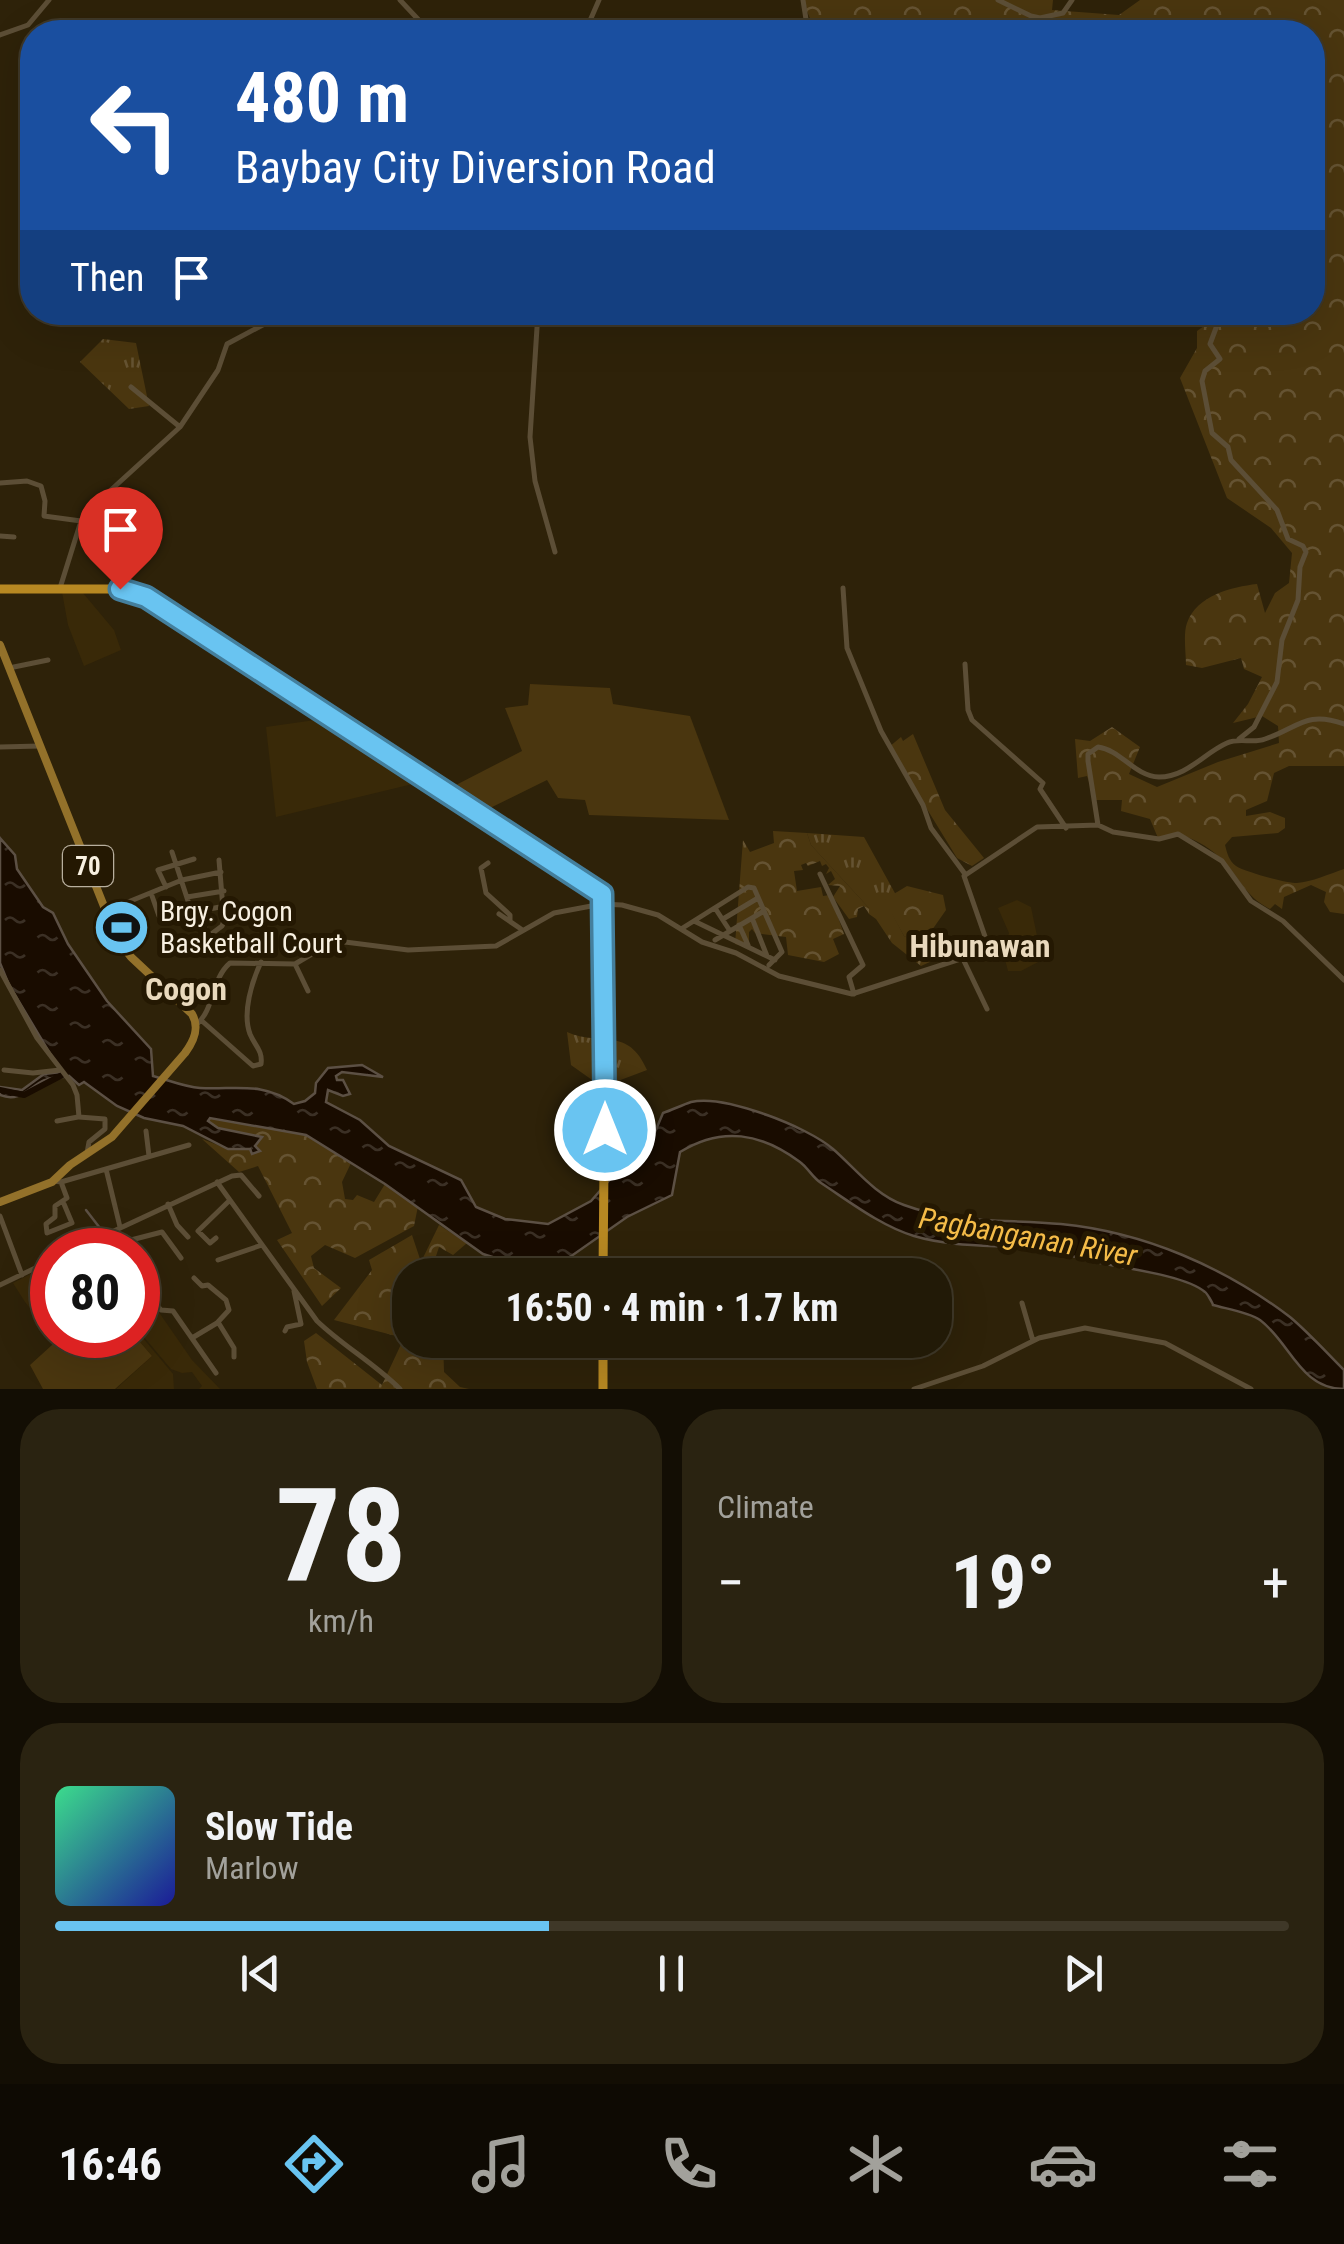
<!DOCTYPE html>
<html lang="en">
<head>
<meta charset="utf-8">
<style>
  :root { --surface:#221a07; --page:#2a2311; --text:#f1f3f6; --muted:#a2a19b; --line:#3f3828; --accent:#69c4f1 }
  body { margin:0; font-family:"Roboto Condensed",sans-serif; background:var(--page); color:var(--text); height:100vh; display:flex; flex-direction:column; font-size:38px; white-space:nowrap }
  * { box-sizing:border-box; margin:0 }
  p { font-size:32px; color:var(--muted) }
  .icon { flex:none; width:55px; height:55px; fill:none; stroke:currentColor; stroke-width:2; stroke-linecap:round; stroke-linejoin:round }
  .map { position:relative; height:1389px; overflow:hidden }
  .panel { display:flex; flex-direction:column; gap:20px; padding:20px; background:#130e04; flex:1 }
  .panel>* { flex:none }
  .guide { position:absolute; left:20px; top:20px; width:1305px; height:305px; border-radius:40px; box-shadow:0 10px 40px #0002,0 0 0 2px var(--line); background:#1a4fa0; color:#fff; overflow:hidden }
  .speed { position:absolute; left:30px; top:1228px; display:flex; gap:20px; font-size:50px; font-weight:700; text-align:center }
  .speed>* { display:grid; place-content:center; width:130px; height:130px; border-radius:50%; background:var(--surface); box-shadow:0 10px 40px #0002,0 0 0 2px var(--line); line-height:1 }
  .speed .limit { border:15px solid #d22; background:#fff; color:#111 }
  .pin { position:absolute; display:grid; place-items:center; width:85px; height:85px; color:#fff; margin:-102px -42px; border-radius:50% 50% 50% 0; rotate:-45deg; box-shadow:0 0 10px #0007 }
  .pin .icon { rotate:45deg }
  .me { position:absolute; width:110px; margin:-55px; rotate:0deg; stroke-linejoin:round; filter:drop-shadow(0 0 8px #0008) }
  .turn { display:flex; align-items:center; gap:35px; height:210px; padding:0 50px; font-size:45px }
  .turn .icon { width:130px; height:130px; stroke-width:2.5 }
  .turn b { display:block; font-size:70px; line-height:85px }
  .then { display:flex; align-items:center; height:95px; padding:0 50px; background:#0003; gap:20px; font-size:38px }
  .big { font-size:75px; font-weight:700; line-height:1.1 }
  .panel .card { flex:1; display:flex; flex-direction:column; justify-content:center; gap:15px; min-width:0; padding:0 35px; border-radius:40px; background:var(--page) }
  .panel .dial { align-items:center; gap:0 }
  .dial b { font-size:130px; line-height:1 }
  .song { display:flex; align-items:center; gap:30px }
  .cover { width:120px; height:120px; border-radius:15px; background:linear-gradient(135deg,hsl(150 70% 55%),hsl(240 70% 35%)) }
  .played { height:10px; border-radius:5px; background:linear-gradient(90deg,var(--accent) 40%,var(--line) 40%) }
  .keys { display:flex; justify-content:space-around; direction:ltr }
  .heat { display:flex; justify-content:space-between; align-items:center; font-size:55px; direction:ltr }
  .panel .tiles { flex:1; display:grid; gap:20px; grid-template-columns:1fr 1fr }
  .card:last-child { grid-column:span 2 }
  .trip { position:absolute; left:392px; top:1258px; width:560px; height:100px; border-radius:40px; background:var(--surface); box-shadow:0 10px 40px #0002,0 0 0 2px var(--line); font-weight:700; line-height:100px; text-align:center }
  .tab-bar { display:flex; height:160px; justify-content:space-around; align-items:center; background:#0e0a03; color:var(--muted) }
  .tab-bar .icon { width:70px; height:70px }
  .tab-bar .active { color:var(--accent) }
  .tab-bar b { font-size:45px; color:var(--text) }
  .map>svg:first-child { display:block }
  .built { fill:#392908 }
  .grass { fill:url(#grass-tufts) }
  .forest { fill:url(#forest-crowns) }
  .pitch { fill:#4a360f }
  .water { fill:url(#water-ripples); stroke:#5c5044; stroke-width:2.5 }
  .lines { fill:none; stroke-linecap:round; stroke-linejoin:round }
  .stream { stroke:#5c5044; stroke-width:2.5 }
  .river { stroke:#190c00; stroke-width:6 }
  .minor { stroke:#5c4e36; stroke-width:5 }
  .major { stroke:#93712a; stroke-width:8 }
  .highway { stroke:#b78822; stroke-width:9 }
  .route-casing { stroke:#447f9d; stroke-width:25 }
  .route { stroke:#69c4f1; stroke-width:18 }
  .labels { text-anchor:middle; stroke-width:10; stroke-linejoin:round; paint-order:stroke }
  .shield { fill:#241802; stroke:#b8af9e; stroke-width:2.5 }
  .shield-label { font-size:25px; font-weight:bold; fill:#f8f0e1 }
  .poi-label { font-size:28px; fill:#f8f0e1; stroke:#241802; text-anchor:start }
  .water-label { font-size:30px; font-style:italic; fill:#f5bc48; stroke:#241802 }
  .quarter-label { font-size:32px; font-weight:bold; fill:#e9d9bd; stroke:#241802 }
</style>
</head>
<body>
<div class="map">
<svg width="1344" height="1389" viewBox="0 0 1344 1389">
  <defs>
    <pattern id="grass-tufts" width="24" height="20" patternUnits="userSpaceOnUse" patternTransform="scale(2.5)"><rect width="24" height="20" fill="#4a360f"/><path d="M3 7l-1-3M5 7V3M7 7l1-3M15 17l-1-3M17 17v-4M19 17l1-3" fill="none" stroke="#655332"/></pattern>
    <pattern id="forest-crowns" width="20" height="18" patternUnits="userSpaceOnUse" patternTransform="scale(2.5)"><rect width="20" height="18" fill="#4a360f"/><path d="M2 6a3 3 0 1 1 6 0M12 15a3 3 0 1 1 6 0" fill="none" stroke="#655332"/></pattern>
    <pattern id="water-ripples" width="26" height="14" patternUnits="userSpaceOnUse" patternTransform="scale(2.5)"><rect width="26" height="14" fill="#190c00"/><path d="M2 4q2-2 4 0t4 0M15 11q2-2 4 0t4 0" fill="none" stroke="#3b3025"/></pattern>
  </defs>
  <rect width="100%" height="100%" fill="#2e2209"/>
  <path class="built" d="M 62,592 L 83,593 L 114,630 L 121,650 L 84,666 L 68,625 Z
    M 329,718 L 421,782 L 276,817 L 266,727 Z
    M 1017,900 L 1031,907 L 1042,960 L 1021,971 L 1008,971 L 1003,952 L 1009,933 L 998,908 Z
    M 52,1263 L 52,1335 L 25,1302 L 13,1283 Z
    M 138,1282 L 192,1360 L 220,1389 L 199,1389 L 202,1386 L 192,1372 L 182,1373 L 171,1369 L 138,1330 Z
    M 138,1332 L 173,1374 L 174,1389 L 116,1389 L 152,1356 L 134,1335 Z"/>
  <path class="grass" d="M 103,339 L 136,343 L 149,406 L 129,409 L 80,362 Z
    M 807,833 L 864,837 L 896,895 L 885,900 L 904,936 L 916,942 L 932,961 L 921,966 L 892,943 L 876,919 L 869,914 L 869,908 L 811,845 Z
    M 567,1032 C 601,1047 628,1026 647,1070 L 602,1087 L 571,1065 Z"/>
  <path class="forest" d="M 802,0 L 1053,0 L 1052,10 L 1119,15 L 1140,0 L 1344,0 L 1344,766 L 1289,766 L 1274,773 L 1267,801 L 1246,810 L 1246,816 L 1270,812 L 1285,818 L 1285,828 L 1278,833 L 1232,837 L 1225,845 C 1227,853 1229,861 1236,866 C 1245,872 1286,883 1297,883 C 1312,882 1329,874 1344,869 L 1344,914 L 1330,912 L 1324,902 L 1326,892 L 1311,885 L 1284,897 L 1282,909 L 1275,904 L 1270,909 C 1243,895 1240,876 1219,857 C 1207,845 1192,838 1176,833 L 1158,838 L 1150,819 L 1121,811 L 1122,800 L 1095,800 L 1087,776 L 1078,778 L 1075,739 L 1090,741 L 1112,727 L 1140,747 L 1129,774 L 1157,787 L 1218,762 L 1279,743 L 1278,726 L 1262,716 L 1233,723 L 1248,704 L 1262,677 L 1244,669 L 1241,658 L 1202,668 L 1186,665 C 1186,653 1183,634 1187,623 C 1197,595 1232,587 1257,584 L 1265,613 L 1275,593 L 1289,583 L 1292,553 L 1271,528 L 1227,498 L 1180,378 L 1197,348 L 1197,331 L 1207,324 L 1207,313 L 1312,312 L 1312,32 L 816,32 Z
    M 913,734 L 945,810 L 984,858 L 972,866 L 957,858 L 889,747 L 901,737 L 903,741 Z
    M 773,831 L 807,833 L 811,845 L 869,908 L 869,914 L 864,906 L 858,909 L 857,917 L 849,919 L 833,897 L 840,886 L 828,885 L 835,879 L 831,871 L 826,874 L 829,868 L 826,864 L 822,866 L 820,861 L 808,866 L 806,863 L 801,865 L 803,870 L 794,871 L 797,891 L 821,887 L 823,896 L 830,895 L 844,934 L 833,939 L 839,954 L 824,962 L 788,955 L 786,937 L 755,933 L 752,929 L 749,932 L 749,947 L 735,944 L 743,840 L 750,852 L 774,843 Z
    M 907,886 L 943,895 L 946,910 L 932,930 L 916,942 L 904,936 L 884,900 Z
    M 211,1118 L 306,1135 L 351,1163 L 342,1182 L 345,1199 L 353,1200 L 357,1195 L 374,1202 L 385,1184 L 418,1206 L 414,1226 L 355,1258 L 325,1245 L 311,1256 L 314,1268 L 341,1288 L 322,1306 L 277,1240 L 292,1233 L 258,1166 L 239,1172 L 202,1139 L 228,1149 L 250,1149 L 262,1137 L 217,1128 L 207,1121 Z
    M 439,1225 L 467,1243 L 453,1255 L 439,1247 L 434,1262 L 436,1275 L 410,1275 L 410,1340 L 443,1340 L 444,1372 L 460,1387 L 469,1389 L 317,1389 L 307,1362 L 304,1341 L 316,1333 L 382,1385 L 404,1338 L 334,1320 L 372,1270 L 369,1260 L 412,1235 L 421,1262 Z"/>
  <path class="pitch" d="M 530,684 L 610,688 L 613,704 L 690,716 L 729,820 L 589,815 L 585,800 L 558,798 L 547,780 L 486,810 L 452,787 L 522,751 L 505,708 L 528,705 Z
    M 63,1335 L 134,1335 L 152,1356 L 115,1389 L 43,1389 L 30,1365 Z"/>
  <path class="water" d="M 0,838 L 15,855 L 17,869 L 43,907 L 53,913 L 68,944 L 107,1001 L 151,1049 L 153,1076 C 168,1080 185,1087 200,1088 C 235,1090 263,1081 294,1104 L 305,1101 L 315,1093 L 316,1083 L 328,1068 L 362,1065 L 383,1077 L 342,1072 L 336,1076 L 337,1080 L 343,1080 L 350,1094 L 343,1096 L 328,1090 L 326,1102 L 360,1120 L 389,1146 L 461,1180 L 476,1207 L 505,1219 L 548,1224 L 591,1201 L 619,1169 L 624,1154 L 655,1132 L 663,1113 C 672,1110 682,1105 691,1102 C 724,1094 808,1127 833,1149 C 855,1168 875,1195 904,1205 C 955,1224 1007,1219 1061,1224 C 1144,1232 1224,1267 1290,1317 C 1309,1333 1327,1353 1344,1370 L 1344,1389 C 1300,1389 1290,1342 1260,1320 C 1248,1312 1227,1309 1213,1305 C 1213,1304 1207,1293 1205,1292 C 1185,1275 1122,1268 1095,1262 C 1073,1256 1051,1250 1028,1248 C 990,1245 951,1247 914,1236 C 881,1226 850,1202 821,1183 C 813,1178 808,1168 800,1162 C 761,1133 722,1126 680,1152 L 672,1195 L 627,1217 L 570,1257 L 553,1263 L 505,1261 L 483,1254 L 385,1184 L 306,1135 L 210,1118 L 208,1121 L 218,1128 L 262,1137 L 255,1146 L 260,1151 L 252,1154 L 250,1149 L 228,1149 L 183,1126 L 144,1118 L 117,1106 L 84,1082 L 79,1085 L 69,1076 C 62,1078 53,1076 45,1080 C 29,1087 20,1103 0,1095 L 0,1087 L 22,1090 L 44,1074 L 61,1072 L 9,985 L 0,963 Z"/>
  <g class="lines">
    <path class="stream" d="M 86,1210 L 103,1232"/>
    <path class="river" d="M 0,1090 L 24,1095 L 64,1074"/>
    <path class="minor" d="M 400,0 L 430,32
      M 803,0 L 808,32
      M 998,0 L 1031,16 L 1040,18 L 1063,13 L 1072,0
      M 585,32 L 599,0
      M 0,35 L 28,25 L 49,0
      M 538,312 L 530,437 L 535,481 L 555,552
      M 1222,312 L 1210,344 L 1220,359 L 1205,371 L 1202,381 L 1212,433 L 1228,447 L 1231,460 L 1277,510 L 1288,539 L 1303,546 L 1306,552 L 1300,567 L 1298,600 L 1282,640 L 1277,682 L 1254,727 L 1239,739
      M 131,387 L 180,427
      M 0,483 L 27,481 L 41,486 L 45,501 L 44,516 L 81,521
      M 0,536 L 14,537
      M 60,588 L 81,521 L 90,509 L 180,427 L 218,370 L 227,344 L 287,312
      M 843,588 L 847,648 L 881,731 L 923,805 L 931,828 L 965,874
      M 965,664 L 968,710 L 972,720 L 1043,783 L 1040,789 L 1066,828
      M 9,668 L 48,660
      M 0,747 L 40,746
      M 1098,825 L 1088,761 L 1088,754 L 1098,747 C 1121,750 1134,776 1159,777 C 1187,777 1204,753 1227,743 C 1240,737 1252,744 1265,739 C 1298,728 1306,710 1344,724
      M 172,852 L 189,904 L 210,935 L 222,926 L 224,921 L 219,860
      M 488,863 L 481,868 L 486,893 L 510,915 L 510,921
      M 820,874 L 863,965 L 849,977 L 854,994
      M 166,887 L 158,870 L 194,859
      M 151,893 L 159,916
      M 187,897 L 224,891
      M 715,908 L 730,931
      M 106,911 L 182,880 L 221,872
      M 194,912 L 225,906
      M 499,914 L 521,929
      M 752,918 L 767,956
      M 723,919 L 758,898
      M 694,921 L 775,960
      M 739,925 L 748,945
      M 681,929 L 748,887 L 754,888 L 782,952 L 769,965
      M 715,940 L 764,911
      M 963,959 L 987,1009
      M 295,964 L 308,991
      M 0,970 L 37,1038 L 73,1085 L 77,1095 L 79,1117 L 105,1119 L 105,1129 L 89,1142 L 87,1153
      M 202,1021 L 253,1066 L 261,1064 C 263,1051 255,1046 250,1034 C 242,1013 252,981 261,962
      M 196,1025 C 215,1009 211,979 230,963 L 295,964 L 317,951 L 345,942 L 408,950 L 496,946 L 554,913 L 602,904 L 622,905 L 658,915 L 702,942 L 736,953 L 779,976 L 852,994 L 985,951 L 988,945 L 964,876 L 1037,827 L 1098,825 L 1113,832 L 1159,839 L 1178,834 L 1222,861 L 1251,901 L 1283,921 L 1344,980
      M 4,1070 L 33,1073 L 60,1070
      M 57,1121 L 78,1117
      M 146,1131 L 149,1156
      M 106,1169 L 120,1227
      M 54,1181 L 61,1182 L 189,1145
      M 61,1182 L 67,1198 L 55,1206 L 55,1217 L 46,1224 L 47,1233 L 72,1223 L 64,1204
      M 217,1182 L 317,1321 C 343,1346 374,1363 400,1389
      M 168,1204 L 177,1225 L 188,1237
      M 0,1216 L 22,1275
      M 216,1238 L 210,1243 L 198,1231 L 230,1200
      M 73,1250 L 232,1176 L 241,1175 L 259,1196
      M 131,1250 L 131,1240 L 162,1232 L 181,1258
      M 218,1260 L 262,1245
      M 138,1269 L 146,1292 L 161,1310 L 173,1311 L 216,1373
      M 0,1285 L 52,1260
      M 1022,1303 L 1033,1341
      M 218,1322 L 234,1348 L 234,1357
      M 285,1331 L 287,1327 L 301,1324 L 294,1291
      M 192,1338 L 217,1323 L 229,1310 L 226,1300 L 208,1285 L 202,1286 L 194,1278
      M 914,1389 L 983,1366 L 1039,1338 L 1085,1328 L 1165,1343 L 1251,1389"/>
    <path class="major" d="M 0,645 L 117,939 L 131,957 L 192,1014 C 200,1028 194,1041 185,1053 L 112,1137 L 70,1165 L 52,1182 L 0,1202"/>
    <path class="highway" d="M 0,589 L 120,589 L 146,597 L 601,894 L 605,1055 L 603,1275
      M 603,1389 L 603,1340"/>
  </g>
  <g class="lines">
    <defs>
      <path id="route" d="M 120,589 L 146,597 L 602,894 L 605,1130"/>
    </defs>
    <use href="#route" class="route-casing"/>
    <use href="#route" class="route"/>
  </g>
  <defs>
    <symbol id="stadium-disc" viewBox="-11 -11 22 22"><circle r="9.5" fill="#69c4f1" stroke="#241802"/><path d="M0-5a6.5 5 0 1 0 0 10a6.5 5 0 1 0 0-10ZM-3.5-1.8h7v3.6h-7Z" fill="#111"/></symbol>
  </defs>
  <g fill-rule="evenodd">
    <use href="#stadium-disc" x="90" y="896" width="63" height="63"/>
  </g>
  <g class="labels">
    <rect class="shield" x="63" y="846" width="50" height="40" rx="8"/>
    <g class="shield-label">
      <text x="88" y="875">70</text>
    </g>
    <g class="poi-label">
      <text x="160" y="921">Brgy. Cogon<tspan x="160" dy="32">Basketball Court</tspan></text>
    </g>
    <g class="water-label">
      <text transform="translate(1028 1237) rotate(10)" y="10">Pagbanganan River</text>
    </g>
    <g class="quarter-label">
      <text x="980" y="957">Hibunawan</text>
      <text x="186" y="1000">Cogon</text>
    </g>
  </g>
</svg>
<div class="speed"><div class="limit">80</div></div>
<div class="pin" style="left:120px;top:589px;background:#d93025"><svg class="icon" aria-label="arrive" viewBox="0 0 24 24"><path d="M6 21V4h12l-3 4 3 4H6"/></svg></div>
<svg class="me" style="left:605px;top:1130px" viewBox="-20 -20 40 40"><circle r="17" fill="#69c4f1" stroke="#fff" stroke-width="3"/><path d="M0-11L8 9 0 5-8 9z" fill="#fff"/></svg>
<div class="trip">16:50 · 4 min · 1.7 km</div>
<div class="guide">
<div class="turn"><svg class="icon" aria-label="left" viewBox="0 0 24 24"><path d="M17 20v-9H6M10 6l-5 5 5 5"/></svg><div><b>480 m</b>Baybay City Diversion Road</div></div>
<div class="then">Then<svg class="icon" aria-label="arrive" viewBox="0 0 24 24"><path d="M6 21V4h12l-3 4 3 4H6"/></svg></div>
</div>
</div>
<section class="panel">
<div class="tiles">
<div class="card dial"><b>78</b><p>km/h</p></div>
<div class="card"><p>Climate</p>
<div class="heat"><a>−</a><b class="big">19°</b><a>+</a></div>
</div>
<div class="card">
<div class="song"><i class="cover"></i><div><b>Slow Tide</b><p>Marlow</p></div></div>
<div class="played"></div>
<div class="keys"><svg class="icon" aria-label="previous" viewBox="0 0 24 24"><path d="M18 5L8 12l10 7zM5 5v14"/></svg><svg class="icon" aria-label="pause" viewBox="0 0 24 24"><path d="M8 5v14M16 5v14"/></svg><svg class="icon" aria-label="next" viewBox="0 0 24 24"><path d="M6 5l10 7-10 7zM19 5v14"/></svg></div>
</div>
</div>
</section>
<nav class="tab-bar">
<b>16:46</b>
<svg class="icon active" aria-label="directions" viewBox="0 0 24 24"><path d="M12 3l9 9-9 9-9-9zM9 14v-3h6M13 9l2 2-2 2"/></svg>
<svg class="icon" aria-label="music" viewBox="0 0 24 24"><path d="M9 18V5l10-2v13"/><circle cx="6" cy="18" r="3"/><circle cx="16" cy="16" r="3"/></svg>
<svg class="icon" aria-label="phone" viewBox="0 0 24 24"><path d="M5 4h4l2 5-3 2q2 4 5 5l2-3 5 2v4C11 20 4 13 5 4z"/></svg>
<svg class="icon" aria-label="climate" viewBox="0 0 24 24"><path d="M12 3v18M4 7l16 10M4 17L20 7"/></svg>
<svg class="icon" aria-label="car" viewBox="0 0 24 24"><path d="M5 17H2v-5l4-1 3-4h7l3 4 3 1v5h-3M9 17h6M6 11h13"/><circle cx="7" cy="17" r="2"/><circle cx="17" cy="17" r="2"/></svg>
<svg class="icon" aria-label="filters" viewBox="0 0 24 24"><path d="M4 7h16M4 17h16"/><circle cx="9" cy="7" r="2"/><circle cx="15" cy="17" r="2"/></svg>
</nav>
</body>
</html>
